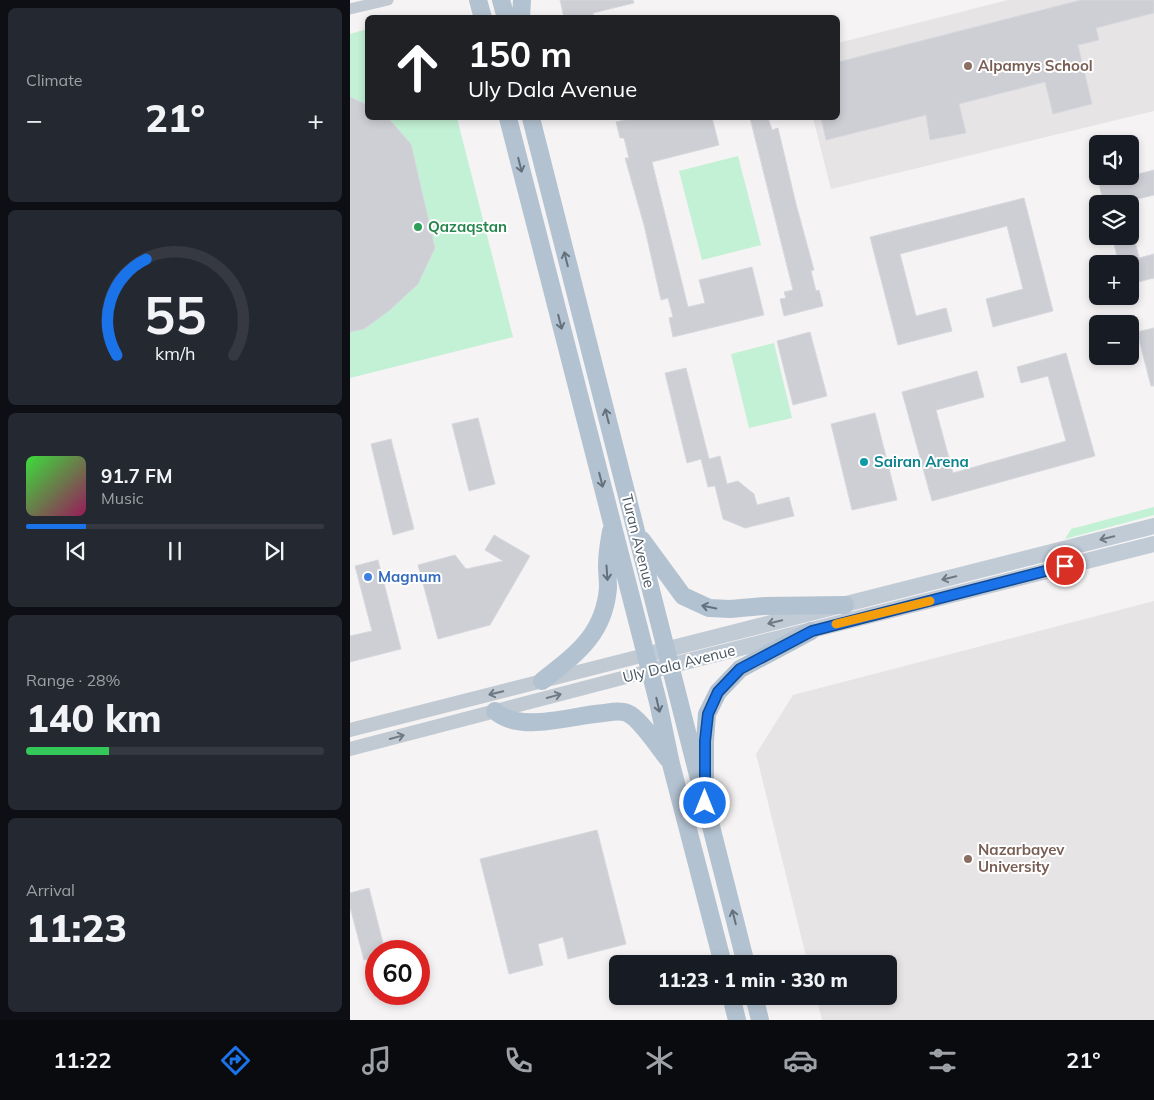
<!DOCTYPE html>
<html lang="en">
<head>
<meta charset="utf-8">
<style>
  :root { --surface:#171b24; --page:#242831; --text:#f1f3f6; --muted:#9ea1a6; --line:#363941; --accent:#1a73e8 }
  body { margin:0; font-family:Mulish,sans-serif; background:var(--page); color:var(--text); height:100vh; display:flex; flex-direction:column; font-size:19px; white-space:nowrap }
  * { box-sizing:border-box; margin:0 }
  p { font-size:16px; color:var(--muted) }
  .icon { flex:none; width:28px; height:28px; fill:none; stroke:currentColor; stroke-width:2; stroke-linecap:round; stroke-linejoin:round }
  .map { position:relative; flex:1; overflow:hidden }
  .drawer { display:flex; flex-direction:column; gap:8px; padding:8px; background:#0d0f14; width:350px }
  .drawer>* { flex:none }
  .hud { position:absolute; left:15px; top:15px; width:475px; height:105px; border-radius:8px; box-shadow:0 2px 8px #0003; background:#202124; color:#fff; overflow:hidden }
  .controls { position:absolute; left:739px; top:135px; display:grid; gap:10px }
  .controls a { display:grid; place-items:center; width:50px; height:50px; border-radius:8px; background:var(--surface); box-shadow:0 2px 8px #0003; font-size:25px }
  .speed { position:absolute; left:15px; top:940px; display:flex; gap:10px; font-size:25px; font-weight:700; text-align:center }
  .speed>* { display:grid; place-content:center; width:65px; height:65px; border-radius:50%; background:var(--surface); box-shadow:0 2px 8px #0003; line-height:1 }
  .speed .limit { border:8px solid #d22; background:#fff; color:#111 }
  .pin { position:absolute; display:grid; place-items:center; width:42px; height:42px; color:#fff; margin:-21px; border:2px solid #fff; border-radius:50%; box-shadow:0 1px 5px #0007 }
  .me { position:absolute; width:55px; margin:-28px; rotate:0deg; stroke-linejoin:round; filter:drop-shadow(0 0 4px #0008) }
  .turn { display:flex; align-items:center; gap:18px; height:105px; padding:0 20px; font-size:22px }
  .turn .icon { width:65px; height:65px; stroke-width:2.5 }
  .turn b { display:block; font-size:35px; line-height:42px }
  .big { font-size:38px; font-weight:800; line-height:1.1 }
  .drawer .widget { flex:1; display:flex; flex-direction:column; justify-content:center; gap:8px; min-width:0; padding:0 18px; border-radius:8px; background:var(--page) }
  .drawer .dial { align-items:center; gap:0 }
  .dial svg { height:130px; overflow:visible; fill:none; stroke:var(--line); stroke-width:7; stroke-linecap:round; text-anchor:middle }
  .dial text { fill:var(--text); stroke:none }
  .song { display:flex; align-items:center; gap:15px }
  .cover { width:60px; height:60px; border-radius:8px; background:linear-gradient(135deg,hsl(120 70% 55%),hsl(330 70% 35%)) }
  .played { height:5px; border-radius:2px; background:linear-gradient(90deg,var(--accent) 20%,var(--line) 20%) }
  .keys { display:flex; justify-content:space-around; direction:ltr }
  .heat { display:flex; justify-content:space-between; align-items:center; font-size:28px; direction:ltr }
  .charge { height:8px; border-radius:4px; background:linear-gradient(90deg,#34c759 28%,var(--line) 0) }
  .trip { position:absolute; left:259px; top:955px; width:288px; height:50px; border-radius:8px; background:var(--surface); box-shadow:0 2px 8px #0003; font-weight:800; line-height:50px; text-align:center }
  .tabs { display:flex; height:80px; justify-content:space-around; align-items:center; background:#090b0e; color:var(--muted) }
  .tabs .icon { width:35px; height:35px }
  .tabs .selected { color:var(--accent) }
  .tabs b { font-size:22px; color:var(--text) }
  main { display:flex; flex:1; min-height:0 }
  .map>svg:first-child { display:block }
  .education { fill:#e6e4e5 }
  .green { fill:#c3f1d5 }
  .building { fill:#cdcfd5; stroke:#d7d9de }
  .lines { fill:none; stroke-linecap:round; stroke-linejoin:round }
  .minor { stroke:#c1cad2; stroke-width:11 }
  .tertiary { stroke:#c1cad2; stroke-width:14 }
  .secondary { stroke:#c1cbd6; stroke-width:16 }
  .primary { stroke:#b3c2d1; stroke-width:18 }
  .oneway { stroke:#64717d }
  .oneway2 { stroke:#6e7984 }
  .oneway3 { stroke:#6e7983 }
  .route-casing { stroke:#114b97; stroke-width:12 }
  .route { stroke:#1a73e8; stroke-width:9 }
  .slow { stroke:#f59e0b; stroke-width:9 }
  .education-dot { fill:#8d6e63; stroke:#fff; stroke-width:2 }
  .leisure-dot { fill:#2e9e5b; stroke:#fff; stroke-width:2 }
  .culture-dot { fill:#0f9aa8; stroke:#fff; stroke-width:2 }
  .shop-dot { fill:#3f7fe0; stroke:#fff; stroke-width:2 }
  .labels { text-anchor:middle; stroke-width:4; stroke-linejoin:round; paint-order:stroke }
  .education-label { font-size:15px; font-weight:bold; fill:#785e54; stroke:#fff; text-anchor:start }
  .leisure-label { font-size:15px; font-weight:bold; fill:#27864d; stroke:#fff; text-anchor:start }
  .culture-label { font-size:15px; font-weight:bold; fill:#0d838f; stroke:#fff; text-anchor:start }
  .street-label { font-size:15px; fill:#4a5661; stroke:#fff }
  .shop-label { font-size:15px; font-weight:bold; fill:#366cbe; stroke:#fff; text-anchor:start }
</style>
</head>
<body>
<main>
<section class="drawer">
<div class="widget"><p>Climate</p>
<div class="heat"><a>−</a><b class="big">21°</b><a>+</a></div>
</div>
<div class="widget dial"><svg viewBox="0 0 100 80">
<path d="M14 69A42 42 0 1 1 86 69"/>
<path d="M14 69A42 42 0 0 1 32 10" stroke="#1a73e8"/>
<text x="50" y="56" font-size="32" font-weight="700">55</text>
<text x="50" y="72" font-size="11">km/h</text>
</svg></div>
<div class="widget">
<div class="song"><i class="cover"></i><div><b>91.7 FM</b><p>Music</p></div></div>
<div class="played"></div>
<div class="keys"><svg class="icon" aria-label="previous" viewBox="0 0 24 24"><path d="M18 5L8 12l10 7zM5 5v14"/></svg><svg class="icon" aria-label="pause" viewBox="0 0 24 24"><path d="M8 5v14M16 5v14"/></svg><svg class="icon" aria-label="next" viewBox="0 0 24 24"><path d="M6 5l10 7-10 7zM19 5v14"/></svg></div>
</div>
<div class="widget"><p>Range · 28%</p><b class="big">140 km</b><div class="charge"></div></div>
<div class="widget"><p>Arrival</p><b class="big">11:23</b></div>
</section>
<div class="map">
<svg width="804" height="1020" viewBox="0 0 804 1020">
  <rect width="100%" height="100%" fill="#f5f3f3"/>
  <path class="education" d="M 658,0 L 804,0 L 804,111 L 481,189 L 463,118 L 488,118 L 488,43 Z
    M 804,601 L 804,1020 L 472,1020 L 466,996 L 538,996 L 538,964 L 458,964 L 406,754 L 443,695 Z"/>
  <path class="green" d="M 17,29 L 18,118 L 107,118 L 163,337 L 0,378 L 0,34 Z
    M 388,156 L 411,245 L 352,260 L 329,171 Z
    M 424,343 L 442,418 L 399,428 L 381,354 Z
    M 804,507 L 804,515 L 715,539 L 721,529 Z"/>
  <path class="building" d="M 210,0 L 283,0 L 284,3 L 243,13 L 244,18 L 214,18 Z
    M 731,0 L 804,0 L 804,13 L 746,28 L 749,40 L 728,45 L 742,104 L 703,114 L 695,82 L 609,104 L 616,133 L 580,140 L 576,115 L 476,140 L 471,118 L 488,118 L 488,62 Z
    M 0,97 L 18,105 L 18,118 L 38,118 L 61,144 L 85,248 L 68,284 L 40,310 L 14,329 L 0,332 Z
    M 284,118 L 362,118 L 369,145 L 302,162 L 338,307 L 355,303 L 349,280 L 402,267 L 414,315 L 323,337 L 319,318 L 323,317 L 318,298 L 311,300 L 294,225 L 275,158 L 279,158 L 274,138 L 270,138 L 266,122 Z
    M 400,118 L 418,118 L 422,130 L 428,128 L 446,204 L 464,270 L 461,271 L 466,291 L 469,290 L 473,306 L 434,316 L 430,299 L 436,298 L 434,292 L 443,290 Z
    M 804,170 L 804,195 L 776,202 L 776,204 L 754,204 L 749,184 Z
    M 674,198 L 703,311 L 643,327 L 636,299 L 673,289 L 657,226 L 550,254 L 566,316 L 596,308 L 602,331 L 548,345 L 520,237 Z
    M 762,236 L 784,236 L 789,258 L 804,254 L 804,278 L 780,284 L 780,264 L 769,264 Z
    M 804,328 L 804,386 L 801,386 L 787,332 Z
    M 460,332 L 477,396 L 443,405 L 427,341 Z
    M 716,353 L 745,456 L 582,501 L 552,392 L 627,371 L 634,397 L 586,410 L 603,473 L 716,441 L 698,376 L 671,383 L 667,367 Z
    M 336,368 L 359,459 L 370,456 L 377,484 L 388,481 L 404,494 L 407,505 L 439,497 L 444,516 L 395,528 L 373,519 L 365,486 L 358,487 L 351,459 L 337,463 L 315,373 Z
    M 525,413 L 547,500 L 502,510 L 481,424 Z
    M 128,418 L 145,484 L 119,491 L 102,424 Z
    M 41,439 L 64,529 L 43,535 L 21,444 Z
    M 144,535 L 180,556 L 140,625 L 88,639 L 68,565 L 105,555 L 116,569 L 153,561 L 135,550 Z
    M 28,560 L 51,649 L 0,662 L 0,636 L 22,631 L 5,566 Z
    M 247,830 L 276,944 L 218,959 L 213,937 L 188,944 L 193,965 L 159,974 L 130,859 Z
    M 19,888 L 35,951 L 26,951 L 26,957 L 14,960 L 0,907 L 0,893 Z"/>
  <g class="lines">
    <path class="minor" d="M 0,9 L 38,0"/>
    <path class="tertiary" d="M 0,730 L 295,655
      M 0,749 L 299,671"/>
    <path class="secondary" d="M 295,655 L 804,526
      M 299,671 L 804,544"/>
    <path class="primary" d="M 128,0 L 133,18
      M 151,0 L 156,18
      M 171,18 L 172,0
      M 158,118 L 308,702 L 321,764 L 373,964
      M 181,118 L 396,964
      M 292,540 L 333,596 L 359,608 L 380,609 L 415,606 L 495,605
      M 192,681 C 226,654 254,635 258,588 C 258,580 257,572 257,565 C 257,553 259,542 261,531
      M 145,711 C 170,734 223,715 254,713 C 261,712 270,710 277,713 C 290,718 309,748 318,759
      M 355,777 L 355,741 L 357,714 L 368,692 L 390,669 L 461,631
      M 381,996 L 387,1020
      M 404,996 L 410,1020"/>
  </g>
  <defs><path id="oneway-shaft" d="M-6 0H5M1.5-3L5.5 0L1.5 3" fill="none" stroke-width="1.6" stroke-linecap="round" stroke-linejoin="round" transform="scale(1.25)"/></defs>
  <g class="oneway">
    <use href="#oneway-shaft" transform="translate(170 165) rotate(76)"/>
    <use href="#oneway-shaft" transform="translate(216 259) rotate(-104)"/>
    <use href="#oneway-shaft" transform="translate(210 322) rotate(76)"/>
    <use href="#oneway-shaft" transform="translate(257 416) rotate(-104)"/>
    <use href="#oneway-shaft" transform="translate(251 480) rotate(76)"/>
    <use href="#oneway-shaft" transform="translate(257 573) rotate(86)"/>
    <use href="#oneway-shaft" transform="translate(359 607) rotate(-168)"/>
    <use href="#oneway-shaft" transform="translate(308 705) rotate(77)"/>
    <use href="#oneway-shaft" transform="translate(384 917) rotate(-104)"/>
  </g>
  <g class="oneway2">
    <use href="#oneway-shaft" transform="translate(757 538) rotate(166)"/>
    <use href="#oneway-shaft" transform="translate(599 578) rotate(166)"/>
    <use href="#oneway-shaft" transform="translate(425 622) rotate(166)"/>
  </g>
  <g class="oneway3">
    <use href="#oneway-shaft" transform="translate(146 693) rotate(166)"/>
    <use href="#oneway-shaft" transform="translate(204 696) rotate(-15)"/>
    <use href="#oneway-shaft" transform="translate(47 737) rotate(-15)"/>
  </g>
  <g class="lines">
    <defs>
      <path id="route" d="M 355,803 L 355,741 L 358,714 L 368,692 L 390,669 L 462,631 L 715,566"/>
    </defs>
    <use href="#route" class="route-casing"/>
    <use href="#route" class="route"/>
    <path class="slow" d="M 486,624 L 580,601"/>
  </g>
  <g class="education-dot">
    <circle cx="618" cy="66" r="5"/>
    <circle cx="618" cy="859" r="5"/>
  </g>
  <circle class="leisure-dot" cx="68" cy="227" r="5"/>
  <circle class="culture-dot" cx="514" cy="462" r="5"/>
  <circle class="shop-dot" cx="18" cy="577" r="5"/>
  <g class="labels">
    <g class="education-label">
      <text x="628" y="71">Alpamys School</text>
      <text x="628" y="855">Nazarbayev<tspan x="628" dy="17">University</tspan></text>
    </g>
    <g class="leisure-label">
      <text x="78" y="232">Qazaqstan</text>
    </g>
    <g class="culture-label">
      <text x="524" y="467">Sairan Arena</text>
    </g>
    <g class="street-label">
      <text transform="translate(288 541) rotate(76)" y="5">Turan Avenue</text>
      <text transform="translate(329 664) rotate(-14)" y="5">Uly Dala Avenue</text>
    </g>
    <g class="shop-label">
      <text x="28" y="582">Magnum</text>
    </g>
  </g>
</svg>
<div class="controls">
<a><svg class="icon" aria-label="sound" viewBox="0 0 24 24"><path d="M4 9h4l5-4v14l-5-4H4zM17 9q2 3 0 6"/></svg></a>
<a><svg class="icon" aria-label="layers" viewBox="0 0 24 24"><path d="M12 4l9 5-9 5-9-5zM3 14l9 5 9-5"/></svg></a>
<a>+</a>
<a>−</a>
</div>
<div class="speed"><div class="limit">60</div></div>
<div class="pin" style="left:715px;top:566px;background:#d93025"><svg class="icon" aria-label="arrive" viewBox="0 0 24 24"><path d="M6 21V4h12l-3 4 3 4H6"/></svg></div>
<svg class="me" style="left:355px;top:803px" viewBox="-20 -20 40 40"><circle r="17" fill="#1a73e8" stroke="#fff" stroke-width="3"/><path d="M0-11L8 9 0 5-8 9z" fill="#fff"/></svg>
<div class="trip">11:23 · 1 min · 330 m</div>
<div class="hud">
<div class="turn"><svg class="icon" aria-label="ahead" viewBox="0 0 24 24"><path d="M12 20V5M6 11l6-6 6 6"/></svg><div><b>150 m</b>Uly Dala Avenue</div></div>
</div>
</div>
</main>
<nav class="tabs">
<b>11:22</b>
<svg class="icon selected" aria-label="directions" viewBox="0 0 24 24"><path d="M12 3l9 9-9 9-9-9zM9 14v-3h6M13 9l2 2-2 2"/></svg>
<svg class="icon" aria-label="music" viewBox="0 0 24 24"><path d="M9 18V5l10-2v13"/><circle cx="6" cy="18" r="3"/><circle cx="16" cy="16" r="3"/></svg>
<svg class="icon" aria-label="phone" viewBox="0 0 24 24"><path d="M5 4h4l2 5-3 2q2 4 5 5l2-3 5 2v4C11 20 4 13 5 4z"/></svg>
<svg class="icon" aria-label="climate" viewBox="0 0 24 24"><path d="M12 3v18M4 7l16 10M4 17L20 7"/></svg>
<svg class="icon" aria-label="car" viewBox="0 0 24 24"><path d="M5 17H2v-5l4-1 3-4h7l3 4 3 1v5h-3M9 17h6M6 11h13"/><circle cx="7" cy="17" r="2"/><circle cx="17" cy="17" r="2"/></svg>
<svg class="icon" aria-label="filters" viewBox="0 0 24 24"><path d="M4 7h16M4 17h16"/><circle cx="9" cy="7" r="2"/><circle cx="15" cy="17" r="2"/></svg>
<b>21°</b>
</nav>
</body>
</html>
